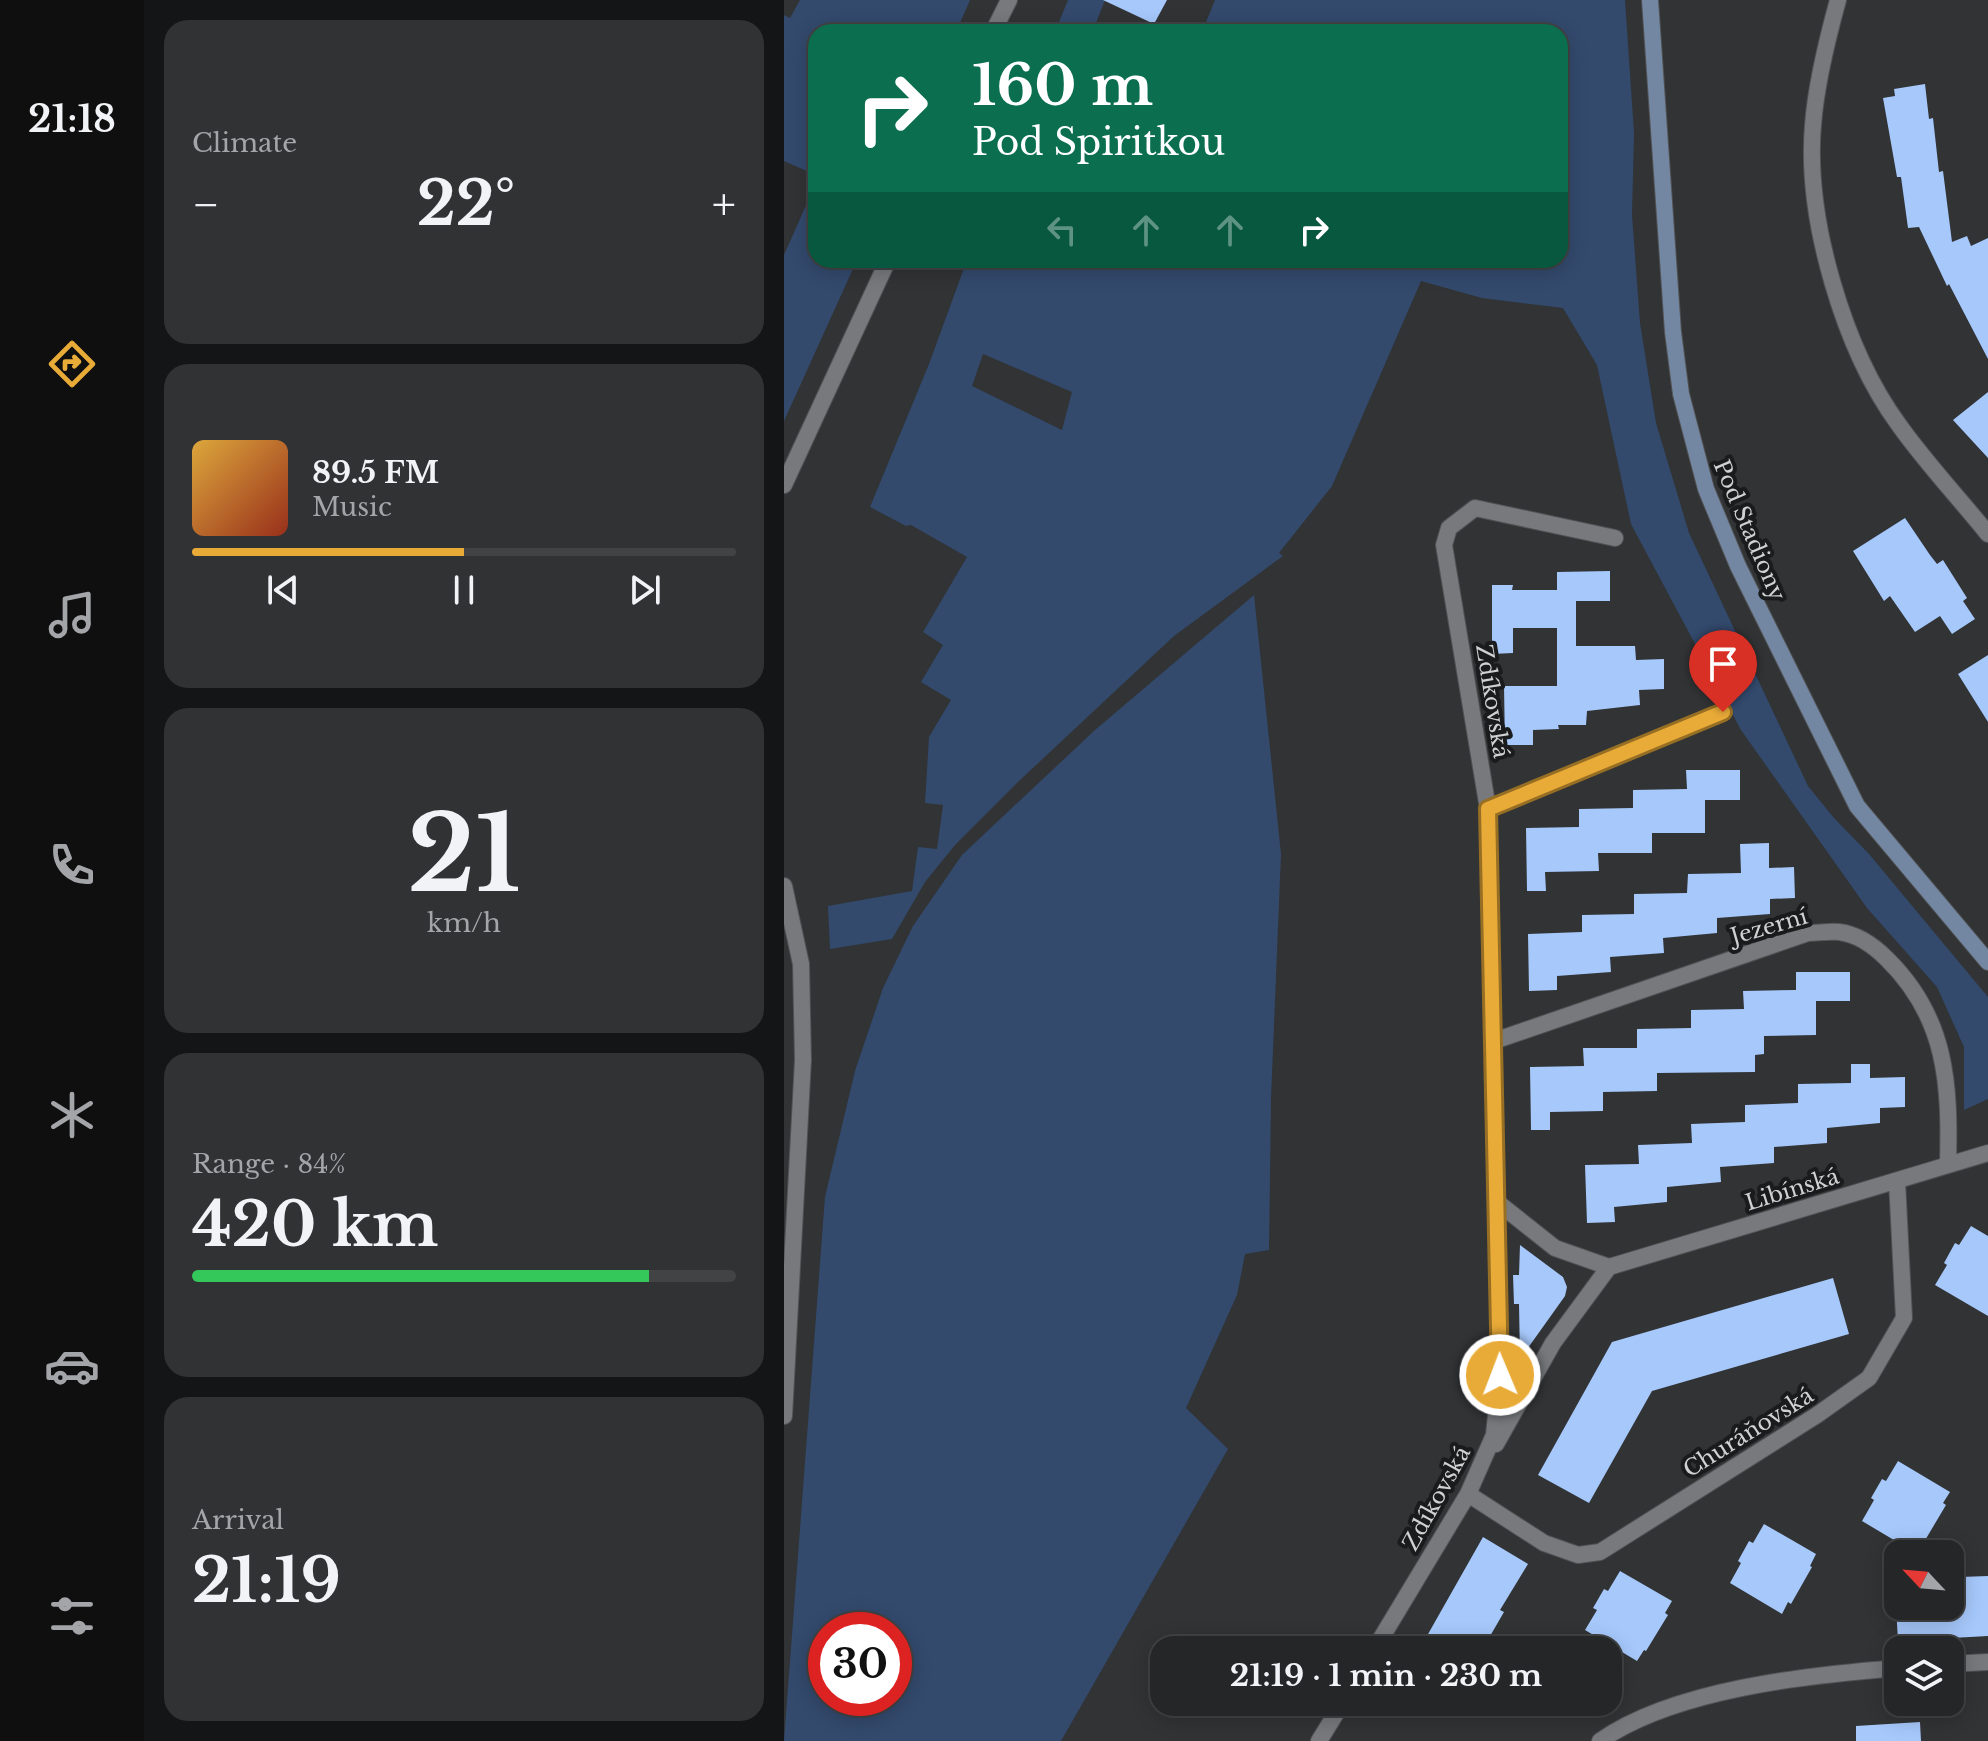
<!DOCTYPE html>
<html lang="en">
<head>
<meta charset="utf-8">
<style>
  :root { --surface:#252628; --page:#313234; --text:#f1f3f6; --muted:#a3a5a8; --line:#424345; --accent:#e9ab38 }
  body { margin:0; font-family:"Libre Baskerville",serif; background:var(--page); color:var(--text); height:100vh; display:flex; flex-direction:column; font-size:30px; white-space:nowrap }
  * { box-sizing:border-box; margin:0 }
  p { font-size:26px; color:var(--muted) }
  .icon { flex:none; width:44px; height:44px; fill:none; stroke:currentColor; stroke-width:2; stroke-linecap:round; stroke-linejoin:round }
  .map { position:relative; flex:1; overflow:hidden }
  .drawer { display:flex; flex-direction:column; gap:20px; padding:20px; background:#141516; width:640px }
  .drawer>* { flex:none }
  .guide { position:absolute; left:24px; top:24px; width:760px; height:244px; border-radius:24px; box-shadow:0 4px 20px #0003,0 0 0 2px var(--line); background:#0b6e4f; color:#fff; overflow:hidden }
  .needle { width:52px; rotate:296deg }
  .fabs { position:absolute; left:1100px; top:1540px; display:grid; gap:16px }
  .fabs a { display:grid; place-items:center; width:80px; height:80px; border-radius:16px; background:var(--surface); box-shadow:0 4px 20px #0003,0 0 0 2px var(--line); font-size:40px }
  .speed { position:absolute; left:24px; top:1612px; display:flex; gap:16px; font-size:40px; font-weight:700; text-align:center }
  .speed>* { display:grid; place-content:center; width:104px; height:104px; border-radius:50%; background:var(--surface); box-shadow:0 4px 20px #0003,0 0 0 2px var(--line); line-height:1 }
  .speed .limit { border:12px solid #d22; background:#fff; color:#111 }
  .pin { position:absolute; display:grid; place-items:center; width:68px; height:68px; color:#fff; margin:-82px -34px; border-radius:50% 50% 50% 0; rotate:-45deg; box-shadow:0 0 8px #0007 }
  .pin .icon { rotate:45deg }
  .me { position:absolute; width:88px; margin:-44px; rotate:359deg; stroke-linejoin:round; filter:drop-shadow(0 0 6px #0008) }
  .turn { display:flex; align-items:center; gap:28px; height:168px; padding:0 32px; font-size:36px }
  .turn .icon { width:104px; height:104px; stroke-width:2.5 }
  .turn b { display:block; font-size:56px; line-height:68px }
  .lanes { display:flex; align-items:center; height:76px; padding:0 32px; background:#0003; justify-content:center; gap:40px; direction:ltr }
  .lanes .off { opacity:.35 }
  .big { font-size:60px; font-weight:700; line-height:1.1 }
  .drawer .widget { flex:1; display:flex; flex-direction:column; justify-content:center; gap:12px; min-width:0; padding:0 28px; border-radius:24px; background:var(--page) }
  .drawer .dial { align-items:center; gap:0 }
  .dial b { font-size:104px; line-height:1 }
  .song { display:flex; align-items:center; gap:24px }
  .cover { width:96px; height:96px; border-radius:12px; background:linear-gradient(135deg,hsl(40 70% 55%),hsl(10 70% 35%)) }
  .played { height:8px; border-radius:4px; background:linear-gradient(90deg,var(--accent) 50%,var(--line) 50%) }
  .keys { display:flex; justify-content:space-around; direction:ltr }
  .heat { display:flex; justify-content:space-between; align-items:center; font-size:44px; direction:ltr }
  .charge { height:12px; border-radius:6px; background:linear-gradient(90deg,#34c759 84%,var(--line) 0) }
  .trip { position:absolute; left:366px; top:1636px; width:472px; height:80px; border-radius:24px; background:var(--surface); box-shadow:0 4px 20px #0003,0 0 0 2px var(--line); font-weight:700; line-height:80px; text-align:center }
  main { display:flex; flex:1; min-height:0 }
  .tab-bar { display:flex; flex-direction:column; width:144px; justify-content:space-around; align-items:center; background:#0f0f10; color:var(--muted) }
  .tab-bar .icon { width:56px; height:56px }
  .tab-bar .current { color:var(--accent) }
  .tab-bar b { font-size:36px; color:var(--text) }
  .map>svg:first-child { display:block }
  .green { fill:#334a6d; fill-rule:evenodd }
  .building { fill:#a6c8fb }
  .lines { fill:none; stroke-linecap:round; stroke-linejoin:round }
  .minor-casing { stroke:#505254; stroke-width:18 }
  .tertiary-casing { stroke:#505254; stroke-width:18 }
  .secondary-casing { stroke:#505254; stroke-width:18 }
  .minor { stroke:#77797c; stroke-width:16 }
  .tertiary { stroke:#77797c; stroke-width:16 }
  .secondary { stroke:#7487a2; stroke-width:16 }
  .route-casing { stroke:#976f24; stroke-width:20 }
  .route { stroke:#e9ab38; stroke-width:14 }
  .labels { text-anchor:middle; stroke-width:8; stroke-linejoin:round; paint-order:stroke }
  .street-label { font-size:22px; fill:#d0d1d3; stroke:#1a1b1c }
</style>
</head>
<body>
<main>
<nav class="tab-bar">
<b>21:18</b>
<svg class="icon current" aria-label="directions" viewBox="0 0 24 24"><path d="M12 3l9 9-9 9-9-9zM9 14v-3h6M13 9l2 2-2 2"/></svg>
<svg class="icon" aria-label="music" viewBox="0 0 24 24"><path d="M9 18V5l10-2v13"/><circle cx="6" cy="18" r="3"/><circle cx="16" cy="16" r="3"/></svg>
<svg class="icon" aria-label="phone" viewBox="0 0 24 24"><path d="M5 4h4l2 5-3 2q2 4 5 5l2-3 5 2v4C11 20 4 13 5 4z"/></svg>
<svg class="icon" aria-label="climate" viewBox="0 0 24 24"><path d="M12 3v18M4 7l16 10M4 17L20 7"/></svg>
<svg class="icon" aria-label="car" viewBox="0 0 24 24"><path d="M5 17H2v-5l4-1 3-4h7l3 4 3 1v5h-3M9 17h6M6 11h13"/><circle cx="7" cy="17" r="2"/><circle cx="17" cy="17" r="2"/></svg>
<svg class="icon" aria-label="filters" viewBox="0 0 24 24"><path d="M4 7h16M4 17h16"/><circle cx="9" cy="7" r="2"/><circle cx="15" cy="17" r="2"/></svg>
</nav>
<section class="drawer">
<div class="widget"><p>Climate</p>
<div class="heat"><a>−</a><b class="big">22°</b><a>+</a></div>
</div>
<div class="widget">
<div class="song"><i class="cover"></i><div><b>89.5 FM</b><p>Music</p></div></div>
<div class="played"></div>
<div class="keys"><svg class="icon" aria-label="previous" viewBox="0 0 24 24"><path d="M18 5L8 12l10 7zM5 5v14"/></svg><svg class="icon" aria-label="pause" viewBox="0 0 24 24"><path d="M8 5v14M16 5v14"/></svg><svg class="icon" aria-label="next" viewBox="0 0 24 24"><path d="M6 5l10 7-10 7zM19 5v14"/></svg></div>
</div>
<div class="widget dial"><b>21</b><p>km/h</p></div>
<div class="widget"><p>Range · 84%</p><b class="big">420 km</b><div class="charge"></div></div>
<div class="widget"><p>Arrival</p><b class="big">21:19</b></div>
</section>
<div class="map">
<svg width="1204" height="1741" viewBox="0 0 1204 1741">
  <rect width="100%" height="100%" fill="#313335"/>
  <path class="green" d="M 16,0 L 186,0 L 172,32 L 32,32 L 32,175 L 0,161 L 0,15 L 6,18 Z
    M 284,0 L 321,0 L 310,28 L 323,32 L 271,32 Z
    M 431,0 L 841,0 L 850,133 L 848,215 L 856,323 L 872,423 L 905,533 L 1024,786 L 1050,818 L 1085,854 L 1204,997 L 1204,1099 L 1180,1110 L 1180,1047 L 1153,987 L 1083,908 L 957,730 L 847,524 L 813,365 L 779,308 L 698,298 L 637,281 L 548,486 L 495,553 L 499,556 L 390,636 L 235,781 L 171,845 L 141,882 L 108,939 L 46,949 L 44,906 L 128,891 L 134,847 L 153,849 L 159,805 L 141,803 L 145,737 L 167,700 L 137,682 L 159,645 L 139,632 L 183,557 L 127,525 L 122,526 L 86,507 L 145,364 L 183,260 L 776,260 L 776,32 L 418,32 ZM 199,354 L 288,392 L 278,430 L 188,386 Z
    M 32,183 L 32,260 L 73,260 L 0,421 L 0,255 Z
    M 470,595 L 497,854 L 487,1098 L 485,1250 L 461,1254 L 453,1295 L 402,1408 L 444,1449 L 277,1741 L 0,1741 L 41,1197 L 71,1071 L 99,988 L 129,926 L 178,855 L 311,730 ZM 42,1630 L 110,1630 L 110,1698 L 42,1698 Z"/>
  <path class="building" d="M 319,0 L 383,0 L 370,24 Z
    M 1141,84 L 1145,119 L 1149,118 L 1155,172 L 1159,171 L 1168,242 L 1183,236 L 1187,246 L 1204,238 L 1204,359 L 1165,284 L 1163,286 L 1135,227 L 1124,228 L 1117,177 L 1113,177 L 1099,98 L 1111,96 L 1110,89 Z
    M 1204,392 L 1204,458 L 1169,420 Z
    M 1121,518 L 1146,555 L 1153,564 L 1159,560 L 1183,598 L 1179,601 L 1191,619 L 1168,634 L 1156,616 L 1131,632 L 1106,596 L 1100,601 L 1069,551 Z
    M 826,571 L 826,601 L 792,601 L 792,646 L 851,646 L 852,660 L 880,659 L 880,689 L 855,690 L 856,705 L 803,711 L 802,725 L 774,725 L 775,729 L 749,730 L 749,745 L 721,745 L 720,686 L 773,686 L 773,628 L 729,628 L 729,653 L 708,654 L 708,585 L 729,585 L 728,590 L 773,590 L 773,572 Z
    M 1204,655 L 1204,722 L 1174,674 Z
    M 902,770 L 956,770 L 956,800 L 921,800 L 921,833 L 868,833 L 868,853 L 814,853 L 815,871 L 761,872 L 762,891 L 743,891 L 742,828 L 795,827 L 795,809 L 849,808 L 849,790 L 903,789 Z
    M 985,843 L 985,868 L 1010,867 L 1011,898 L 986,899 L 986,914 L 933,918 L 933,933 L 879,938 L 880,953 L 826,957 L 827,972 L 773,976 L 773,990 L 745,991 L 744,934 L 798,932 L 798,915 L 850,914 L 850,894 L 903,893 L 904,874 L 957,873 L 956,844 Z
    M 1012,972 L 1066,972 L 1066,1001 L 1032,1001 L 1032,1035 L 980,1036 L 980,1054 L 971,1055 L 971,1072 L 873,1073 L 873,1091 L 819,1092 L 819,1111 L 766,1112 L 766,1130 L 747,1130 L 746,1067 L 800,1066 L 799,1048 L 853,1048 L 853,1029 L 907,1028 L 907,1010 L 960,1009 L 959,991 L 1012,990 Z
    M 1067,1064 L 1086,1064 L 1086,1078 L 1121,1077 L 1121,1107 L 1096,1108 L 1096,1123 L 1043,1128 L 1043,1143 L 990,1147 L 990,1163 L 936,1167 L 937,1182 L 883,1187 L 883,1202 L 830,1207 L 831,1222 L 803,1223 L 801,1165 L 855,1164 L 854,1145 L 908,1143 L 907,1124 L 961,1122 L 961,1105 L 1014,1103 L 1014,1084 L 1067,1083 Z
    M 1187,1226 L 1204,1236 L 1204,1316 L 1151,1285 L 1163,1265 L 1160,1263 L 1171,1243 L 1175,1245 Z
    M 736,1245 L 779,1277 L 783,1287 L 781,1296 L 736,1359 L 735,1304 L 730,1304 L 729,1275 L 735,1275 Z
    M 1049,1278 L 1065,1334 L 868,1391 L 805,1503 L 754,1475 L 828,1342 Z
    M 1114,1461 L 1166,1492 L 1159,1503 L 1162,1505 L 1140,1542 L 1137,1540 L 1130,1552 L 1078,1521 L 1090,1500 L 1087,1498 L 1098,1479 L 1102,1481 Z
    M 980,1524 L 1032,1554 L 1026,1566 L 1028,1567 L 1007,1604 L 1004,1602 L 998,1614 L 946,1583 L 957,1563 L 954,1561 L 965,1541 L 969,1543 Z
    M 699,1537 L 744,1564 L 716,1610 L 720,1612 L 698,1650 L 635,1650 Z
    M 836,1571 L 888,1601 L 881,1613 L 884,1615 L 862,1651 L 860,1650 L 853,1661 L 801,1630 L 813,1610 L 809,1608 L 820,1589 L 824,1591 Z
    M 1204,1576 L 1204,1636 L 1114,1641 L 1112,1606 L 1166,1606 L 1166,1598 L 1177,1597 L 1176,1577 Z
    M 1136,1722 L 1137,1741 L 1072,1741 L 1072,1726 Z"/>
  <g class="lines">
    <defs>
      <path id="minor" d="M 1054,0 C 1043,40 1032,84 1029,125 C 1021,219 1060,350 1115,425 C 1142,463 1175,498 1204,534
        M 704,809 L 939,712
        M 710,1041 L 1024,933 C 1034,933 1045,931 1055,932 C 1073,934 1090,946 1103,959 C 1163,1018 1166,1084 1164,1164
        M 713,1202 L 771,1248 L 825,1267
        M 712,1444 L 769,1343 L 825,1267 L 1204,1153
        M 684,1494 L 760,1543 L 794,1555 L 816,1552 L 1033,1415 L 1085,1378 L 1120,1318 L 1113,1181
        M 590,1650 L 684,1494 L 710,1435 L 716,1375 L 704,809 L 660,545 L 665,528 L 691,508 L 831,538
        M 535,1741 L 559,1702"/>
      <path id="tertiary" d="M 209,32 L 225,0
        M 0,485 L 104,260
        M 0,886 L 17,964 L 19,1060 L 0,1416
        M 1166,1664 L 1204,1662
        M 816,1741 C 890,1689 1025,1675 1114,1668"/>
      <path id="secondary" d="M 866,0 L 889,332 L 897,394 L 922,489 L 954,566 L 1073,806 L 1204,962"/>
    </defs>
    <use href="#minor" class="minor-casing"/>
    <use href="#tertiary" class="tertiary-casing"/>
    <use href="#secondary" class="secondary-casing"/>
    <use href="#minor" class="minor"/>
    <use href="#tertiary" class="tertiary"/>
    <use href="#secondary" class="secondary"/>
  </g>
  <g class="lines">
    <defs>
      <path id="route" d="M 716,1375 L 704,809 L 939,712"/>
    </defs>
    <use href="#route" class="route-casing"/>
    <use href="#route" class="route"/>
  </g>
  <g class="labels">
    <g class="street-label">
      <text transform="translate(966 530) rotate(67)" y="8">Pod Stadiony</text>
      <text transform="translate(709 701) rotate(81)" y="8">Zdíkovská</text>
      <text transform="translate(985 926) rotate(-16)" y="8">Jezerní</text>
      <text transform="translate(1008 1189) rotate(-17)" y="8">Libínská</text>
      <text transform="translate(964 1432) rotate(-32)" y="8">Churáňovská</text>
      <text transform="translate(652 1498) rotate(-61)" y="8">Zdíkovská</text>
    </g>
  </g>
</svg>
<div class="fabs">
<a><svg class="needle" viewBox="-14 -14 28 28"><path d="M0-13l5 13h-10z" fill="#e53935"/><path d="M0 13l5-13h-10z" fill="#a3a5a8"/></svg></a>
<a><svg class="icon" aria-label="layers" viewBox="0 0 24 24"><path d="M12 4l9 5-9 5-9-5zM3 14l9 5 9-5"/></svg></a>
</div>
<div class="speed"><div class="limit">30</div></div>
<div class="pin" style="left:939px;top:712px;background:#d93025"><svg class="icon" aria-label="arrive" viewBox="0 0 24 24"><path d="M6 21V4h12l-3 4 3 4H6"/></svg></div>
<svg class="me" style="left:716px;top:1375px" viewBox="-20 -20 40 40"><circle r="17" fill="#e9ab38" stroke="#fff" stroke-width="3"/><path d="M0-11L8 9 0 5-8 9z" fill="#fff"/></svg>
<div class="trip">21:19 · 1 min · 230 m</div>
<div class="guide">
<div class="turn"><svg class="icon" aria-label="right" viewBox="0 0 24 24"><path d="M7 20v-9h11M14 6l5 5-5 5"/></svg><div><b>160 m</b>Pod Spiritkou</div></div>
<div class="lanes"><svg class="icon off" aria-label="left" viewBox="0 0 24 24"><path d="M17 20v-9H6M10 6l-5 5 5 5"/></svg><svg class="icon off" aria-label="ahead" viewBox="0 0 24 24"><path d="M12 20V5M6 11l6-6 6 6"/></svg><svg class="icon off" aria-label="ahead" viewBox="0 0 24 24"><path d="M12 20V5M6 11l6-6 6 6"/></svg><svg class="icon" aria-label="right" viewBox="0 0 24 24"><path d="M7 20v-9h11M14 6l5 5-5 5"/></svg></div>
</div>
</div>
</main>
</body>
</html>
